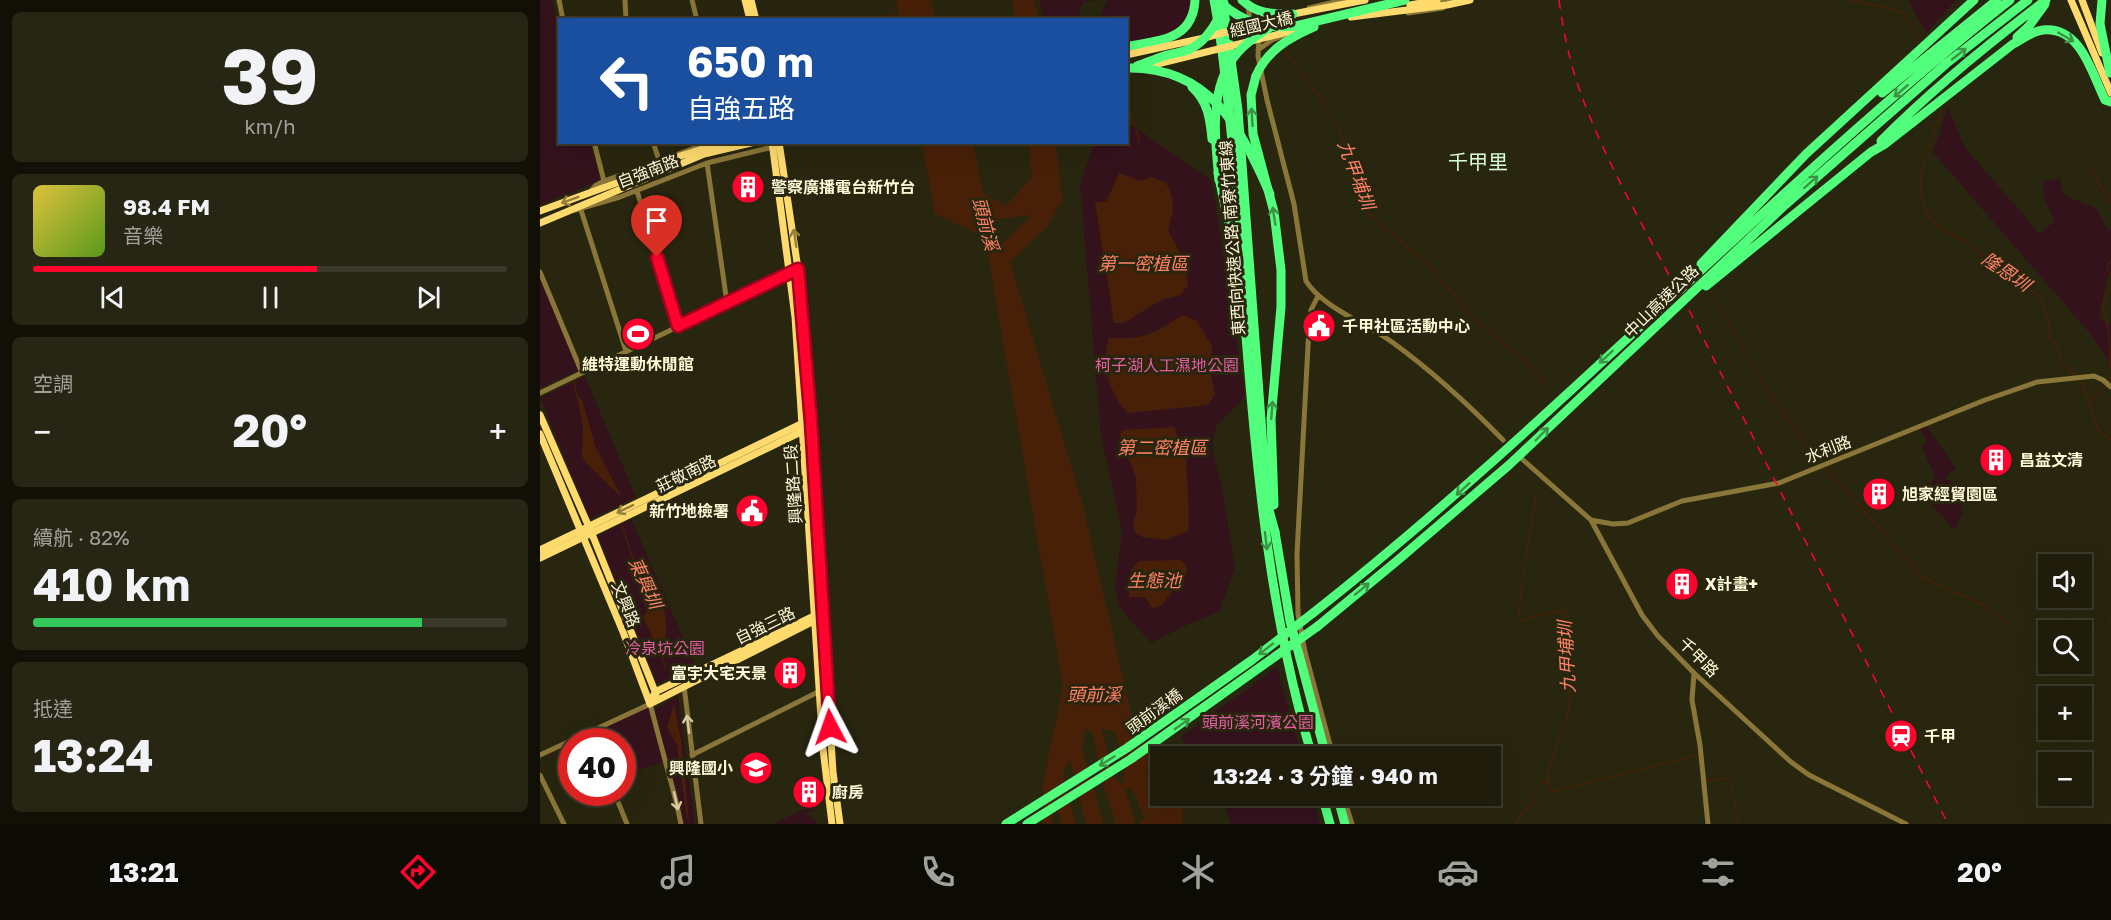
<!DOCTYPE html>
<html lang="zh-TW">
<head>
<meta charset="utf-8">
<style>
  :root { --surface:#1f1c0b; --page:#272514; --text:#f1f3f6; --muted:#a1a19d; --line:#3c3a2c; --accent:#ff032e }
  body { margin:0; font-family:"Golos Text","Noto Sans TC",sans-serif; background:var(--page); color:var(--text); height:100vh; display:flex; flex-direction:column; font-size:22px; white-space:nowrap }
  * { box-sizing:border-box; margin:0 }
  p { font-size:20px; color:var(--muted) }
  .icon { flex:none; width:33px; height:33px; fill:none; stroke:currentColor; stroke-width:2; stroke-linecap:round; stroke-linejoin:round }
  .map { position:relative; flex:1; overflow:hidden }
  .drawer { display:flex; flex-direction:column; gap:12px; padding:12px; background:#110f06; width:540px }
  .drawer>* { flex:none }
  .guide { position:absolute; left:18px; top:18px; width:570px; height:126px; border-radius:0px; box-shadow:0 6px 24px #0002,0 0 0 2px var(--line); background:#1a4fa0; color:#fff; overflow:hidden }
  .buttons { position:absolute; left:1498px; top:554px; display:grid; gap:12px }
  .buttons a { display:grid; place-items:center; width:54px; height:54px; border-radius:0px; background:var(--surface); box-shadow:0 6px 24px #0002,0 0 0 2px var(--line); font-size:30px }
  .speed { position:absolute; left:18px; top:728px; display:flex; gap:12px; font-size:30px; font-weight:700; text-align:center }
  .speed>* { display:grid; place-content:center; width:78px; height:78px; border-radius:50%; background:var(--surface); box-shadow:0 6px 24px #0002,0 0 0 2px var(--line); line-height:1 }
  .speed .limit { border:9px solid #d22; background:#fff; color:#111 }
  .pin { position:absolute; display:grid; place-items:center; width:51px; height:51px; color:#fff; margin:-62px -26px; border-radius:50% 50% 50% 0; rotate:-45deg; box-shadow:0 0 6px #0007 }
  .pin .icon { rotate:45deg }
  .me { position:absolute; width:66px; margin:-33px; rotate:356deg; stroke-linejoin:round; filter:drop-shadow(0 0 4px #0008) }
  .turn { display:flex; align-items:center; gap:21px; height:126px; padding:0 30px; font-size:27px }
  .turn .icon { width:78px; height:78px; stroke-width:2.5 }
  .turn b { display:block; font-size:42px; line-height:51px }
  .big { font-size:45px; font-weight:700; line-height:1.1 }
  .drawer .tile { flex:1; display:flex; flex-direction:column; justify-content:center; gap:9px; min-width:0; padding:0 21px; border-radius:9px; background:var(--page) }
  .drawer .dial { align-items:center; gap:0 }
  .dial b { font-size:78px; line-height:1 }
  .song { display:flex; align-items:center; gap:18px }
  .cover { width:72px; height:72px; border-radius:9px; background:linear-gradient(135deg,hsl(50 70% 55%),hsl(90 70% 35%)) }
  .played { height:6px; border-radius:3px; background:linear-gradient(90deg,var(--accent) 60%,var(--line) 60%) }
  .keys { display:flex; justify-content:space-around; direction:ltr }
  .heat { display:flex; justify-content:space-between; align-items:center; font-size:33px; direction:ltr }
  .charge { height:9px; border-radius:4px; background:linear-gradient(90deg,#34c759 82%,var(--line) 0) }
  .trip { position:absolute; left:610px; top:746px; width:351px; height:60px; border-radius:0px; background:var(--surface); box-shadow:0 6px 24px #0002,0 0 0 2px var(--line); font-weight:700; line-height:60px; text-align:center }
  .dock { display:flex; height:96px; justify-content:space-around; align-items:center; background:#0c0b04; color:var(--muted) }
  .dock .icon { width:42px; height:42px }
  .dock .selected { color:var(--accent) }
  .dock b { font-size:27px; color:var(--text) }
  main { display:flex; flex:1; min-height:0 }
  .map>svg:first-child { display:block }
  .green { fill:#33121c }
  .water { fill:#482008; fill-rule:evenodd }
  .lines { fill:none; stroke-linecap:round; stroke-linejoin:round }
  .stream { stroke:#482008; stroke-width:1.5 }
  .street { stroke:#8a7638; stroke-width:5 }
  .secondary { stroke:#ffdb6e; stroke-width:7 }
  .highway { stroke:#52ff7d; stroke-width:9 }
  .rail { stroke:#ff032e; stroke-width:1.5; stroke-dasharray:9 8; stroke-linecap:butt }
  .secondary-bridge { stroke:#ffdb6e; stroke-width:7 }
  .highway-bridge { stroke:#52ff7d; stroke-width:9 }
  .oneway { stroke:#3e9246 }
  .oneway2 { stroke:#94803e }
  .oneway3 { stroke:#d6cb9f }
  .route-casing { stroke:#a6021e; stroke-width:15 }
  .route { stroke:#ff032e; stroke-width:10 }
  .labels { text-anchor:middle; stroke-width:6; stroke-linejoin:round; paint-order:stroke }
  .street-label { font-size:16px; fill:#fff9d7; stroke:#29260f }
  .poi-label { font-size:16px; font-weight:bold; fill:#fff9d7; stroke:#29260f; text-anchor:start }
  .park-label { font-size:16px; fill:#e55da4; stroke:#29260f }
  .water-label { font-size:18px; font-style:italic; fill:#ff8265; stroke:#29260f }
  .quarter-label { font-size:20px; fill:#d9ffdc; stroke:#29260f }
</style>
</head>
<body>
<main>
<section class="drawer">
<div class="tile dial"><b>39</b><p>km/h</p></div>
<div class="tile">
<div class="song"><i class="cover"></i><div><b>98.4 FM</b><p>音樂</p></div></div>
<div class="played"></div>
<div class="keys"><svg class="icon" aria-label="previous" viewBox="0 0 24 24"><path d="M18 5L8 12l10 7zM5 5v14"/></svg><svg class="icon" aria-label="pause" viewBox="0 0 24 24"><path d="M8 5v14M16 5v14"/></svg><svg class="icon" aria-label="next" viewBox="0 0 24 24"><path d="M6 5l10 7-10 7zM19 5v14"/></svg></div>
</div>
<div class="tile"><p>空調</p>
<div class="heat"><a>−</a><b class="big">20°</b><a>+</a></div>
</div>
<div class="tile"><p>續航 · 82%</p><b class="big">410 km</b><div class="charge"></div></div>
<div class="tile"><p>抵達</p><b class="big">13:24</b></div>
</section>
<div class="map">
<svg width="1571" height="824" viewBox="0 0 1571 824">
  <rect width="100%" height="100%" fill="#29260f"/>
  <path class="green" d="M 0,0 L 12,0 L 19,27 L 20,142 L 50,143 L 60,180 L 0,205 Z
    M 500,0 L 555,0 L 543,3 L 537,19 L 503,20 Z
    M 567,0 L 651,0 C 644,39 619,35 587,42 L 586,20 L 559,20 Z
    M 1368,0 L 1416,0 L 1386,33 Z
    M 1408,107 L 1425,148 L 1500,234 L 1515,221 L 1504,200 L 1503,182 L 1520,178 L 1523,195 L 1556,208 L 1568,230 L 1571,229 L 1571,272 L 1567,279 L 1559,317 L 1571,325 L 1571,364 L 1548,331 L 1393,152 Z
    M 593,126 L 672,181 L 705,396 L 676,426 L 672,448 L 682,487 L 695,568 L 679,612 L 649,624 L 611,643 L 579,607 L 575,587 L 582,531 L 561,436 L 540,185 L 554,143 L 586,142 L 587,128 Z
    M 0,275 L 39,370 L 0,388 Z
    M 45,376 L 96,497 L 50,519 L 0,398 Z
    M 1386,426 L 1416,468 L 1404,478 L 1430,491 L 1420,510 L 1423,513 L 1414,530 L 1385,496 L 1395,476 L 1381,446 L 1387,443 L 1380,428 Z
    M 91,519 L 155,664 L 117,684 L 58,536 Z
    M 737,667 L 761,756 L 650,756 L 642,736 Z
    M 138,696 L 155,824 L 142,824 L 115,709 Z
    M 110,704 L 125,762 L 83,775 L 82,741 L 52,741 L 48,733 Z
    M 682,795 L 772,795 L 780,824 L 691,824 Z
    M 273,805 L 275,810 L 265,814 L 271,816 L 277,824 L 233,824 Z"/>
  <path class="water" d="M 356,0 L 390,0 L 396,19 L 360,19 Z
    M 472,0 L 494,0 L 499,19 L 476,19 Z
    M 382,143 L 433,143 L 443,193 L 466,206 L 492,177 L 489,143 L 516,143 L 522,200 L 508,226 L 470,262 L 543,506 L 594,726 L 621,764 L 621,777 L 612,765 L 607,766 L 607,775 L 616,804 L 634,797 L 634,795 L 643,795 L 643,824 L 598,824 L 605,819 L 593,791 L 588,787 L 585,791 L 596,824 L 576,824 L 565,790 L 553,733 L 545,729 L 542,750 L 564,824 L 546,824 L 529,758 L 523,776 L 536,824 L 521,824 L 516,792 L 512,824 L 502,824 L 503,784 L 523,686 L 445,237 L 395,214 ZM 490,215 L 491,216 L 459,247 L 454,220 ZM 561,728 L 576,732 L 584,772 L 583,784 L 575,779 Z
    M 579,173 L 600,181 L 612,177 L 626,183 C 636,202 634,210 628,230 L 645,262 L 648,285 L 641,295 L 621,300 L 584,323 L 574,323 L 555,202 L 566,202 Z
    M 643,315 L 657,321 L 673,348 L 669,365 L 675,395 L 668,405 L 588,413 C 569,394 561,363 569,338 C 604,340 614,333 643,315 Z
    M 37,396 L 42,400 L 56,448 L 82,498 L 46,463 L 42,456 L 43,426 Z
    M 634,427 L 646,457 L 649,513 L 648,531 L 626,540 L 602,537 L 596,533 L 593,525 L 597,510 L 596,477 L 580,436 L 582,430 Z
    M 640,560 L 646,565 L 647,573 L 621,606 L 612,608 L 605,597 L 589,597 L 591,570 L 599,561 Z
    M 96,571 C 116,576 127,609 126,627 C 126,636 123,646 121,656 L 103,617 L 108,610 C 104,605 104,602 103,596 C 101,589 95,579 92,572 Z
    M 134,704 L 142,745 L 149,824 L 146,812 L 137,745 L 127,727 Z"/>
  <g class="lines">
    <path class="stream" d="M 1310,0 L 1350,8 L 1364,14 L 1377,38
      M 326,20 L 358,13
      M 746,52 L 786,105 L 798,127 L 828,213 L 890,266 L 934,318 L 981,357 L 996,372 L 1005,385
      M 586,107 L 595,125 L 599,142
      M 1402,110 C 1390,145 1363,195 1398,226 C 1407,233 1420,237 1430,245 C 1452,263 1474,282 1500,296 L 1509,322 L 1510,338 L 1517,346 L 1523,363 L 1536,375
      M 1548,165 L 1571,203
      M 1571,260 L 1567,267 L 1571,274
      M 1571,287 C 1559,305 1564,309 1568,328 C 1570,340 1570,354 1571,367
      M 1171,292 L 1231,397 L 1281,462
      M 1539,379 C 1551,394 1551,420 1559,430 C 1562,434 1567,437 1571,440
      M 34,382 L 37,396
      M 1551,401 L 1571,378
      M 1286,468 L 1382,577 L 1445,606 L 1471,625
      M 996,495 L 981,591 L 979,618 L 981,620 L 1025,610 L 1030,700 L 1027,719 L 1007,775 L 1008,785 L 1012,792 L 1158,755
      M 83,527 L 97,572
      M 121,654 L 125,666
      M 1166,781 L 1191,778 L 1198,824
      M 1001,784 L 1007,781
      M 975,824 L 993,801 L 998,791"/>
    <path class="street" d="M 19,0 L 23,20
      M 85,0 L 86,20
      M 152,0 L 157,20
      M 893,3 L 912,0
      M 708,6 C 710,18 710,29 713,41
      M 769,8 L 803,0
      M 868,13 L 903,8
      M 713,22 L 719,41 L 718,56 L 727,100 L 754,204 L 766,281 C 782,307 827,324 852,342 C 892,371 929,405 963,440
      M 718,50 L 732,40 L 743,36
      M 54,142 L 64,181
      M 113,142 L 119,160
      M 167,163 L 187,303
      M 51,191 L 55,186 L 64,181 L 171,142
      M 97,191 L 138,326
      M 35,210 L 80,197 L 167,163 L 233,147
      M 41,210 L 86,351
      M 0,272 L 42,373
      M 778,296 L 771,310 L 769,327 L 757,554 L 758,614 L 765,652 L 793,756
      M 0,393 L 258,269
      M 982,459 L 1051,520 L 1102,615 L 1118,636 L 1154,673 L 1251,762 L 1269,775 L 1366,824
      M 1051,520 L 1073,524 L 1088,523 L 1142,501 L 1239,483 L 1445,400 L 1497,382 L 1554,376 L 1563,380 L 1571,387
      M 1154,673 L 1152,700 L 1160,745 L 1168,824
      M 144,686 L 161,824
      M 0,755 L 110,704 L 136,801 L 141,824
      M 152,755 L 280,691
      M 0,775 L 24,824
      M 74,792 L 87,824
      M 803,795 L 812,824"/>
    <path class="secondary" d="M 205,0 L 210,20
      M 211,0 L 216,20
      M 1531,0 L 1571,93
      M 1542,0 L 1562,53
      M 232,142 L 255,317 L 283,749 L 292,824
      M 239,142 L 258,269 L 271,421 L 293,772 L 300,824
      M 0,211 L 79,182 L 140,156 L 185,142
      M 0,223 L 164,154 L 215,142
      M 0,415 L 52,534 L 116,694
      M 0,434 L 83,632 L 110,704
      M 0,550 L 265,422
      M 0,558 L 265,430
      M 274,616 L 282,617 L 110,704 L 115,692 Z"/>
    <path class="highway" d="M 674,0 C 683,46 687,94 692,141 C 698,206 706,271 706,336
      M 1562,0 L 1560,24 L 1570,73
      M 683,3 L 698,110 L 725,474 L 729,510 L 735,532
      M 1477,37 L 1489,26 L 1505,4
      M 586,47 C 618,40 653,41 655,0
      M 716,76 L 711,95 L 713,134 L 734,212 L 741,270 L 741,307 L 731,419 L 734,505
      M 652,87 C 668,101 670,119 672,139
      M 1342,93 L 1457,0
      M 1341,141 C 1392,89 1448,44 1506,0
      M 678,173 L 697,262
      M 1161,264 L 1266,154 L 1434,0
      M 1166,286 L 1331,152 L 1345,144 L 1473,44 C 1483,39 1492,31 1503,30 C 1541,26 1552,74 1565,100 L 1571,102
      M 773,613 C 1016,422 1227,192 1470,0
      M 778,626 L 858,560 L 969,465 L 1245,205 L 1374,92 L 1407,63 L 1488,0
      M 782,795 L 790,824
      M 797,795 L 805,824"/>
    <path class="rail" d="M 1019,0 C 1024,37 1032,73 1046,107 C 1069,167 1102,223 1132,281
      M 1149,310 L 1408,824"/>
    <path class="secondary-bridge" d="M 870,5 L 897,0
      M 811,17 L 907,5 L 930,0
      M 586,55 L 664,38 L 753,14 L 825,0
      M 609,66 L 756,30"/>
    <path class="highway-bridge" d="M 678,0 C 701,22 725,29 756,26 L 865,0
      M 702,0 C 717,14 731,14 751,14
      M 597,66 C 606,63 615,59 624,56 C 633,53 643,53 652,48 C 667,40 680,19 684,3
      M 586,68 C 670,66 700,127 730,194
      M 716,76 C 727,50 749,38 774,27
      M 679,180 C 675,136 667,81 703,47 C 718,33 736,24 753,14
      M 706,336 C 717,478 731,619 772,756
      M 735,532 L 750,621 L 786,756
      M 466,824 L 587,748 L 712,660 L 773,613
      M 487,824 L 591,759 L 778,626"/>
  </g>
  <defs><path id="oneway-shaft" d="M-6 0H5M1.5-3L5.5 0L1.5 3" fill="none" stroke-width="1.6" stroke-linecap="round" stroke-linejoin="round" transform="scale(1.5)"/></defs>
  <g class="oneway">
    <use href="#oneway-shaft" transform="translate(1526 37) rotate(30)"/>
    <use href="#oneway-shaft" transform="translate(1419 54) rotate(-38)"/>
    <use href="#oneway-shaft" transform="translate(1361 91) rotate(139)"/>
    <use href="#oneway-shaft" transform="translate(712 117) rotate(-94)"/>
    <use href="#oneway-shaft" transform="translate(1271 182) rotate(-41)"/>
    <use href="#oneway-shaft" transform="translate(734 216) rotate(-99)"/>
    <use href="#oneway-shaft" transform="translate(1066 357) rotate(137)"/>
    <use href="#oneway-shaft" transform="translate(732 410) rotate(-85)"/>
    <use href="#oneway-shaft" transform="translate(1002 434) rotate(-45)"/>
    <use href="#oneway-shaft" transform="translate(923 489) rotate(138)"/>
    <use href="#oneway-shaft" transform="translate(726 541) rotate(83)"/>
    <use href="#oneway-shaft" transform="translate(822 589) rotate(-39)"/>
    <use href="#oneway-shaft" transform="translate(726 649) rotate(142)"/>
    <use href="#oneway-shaft" transform="translate(642 724) rotate(-35)"/>
    <use href="#oneway-shaft" transform="translate(567 761) rotate(148)"/>
  </g>
  <g class="oneway2">
    <use href="#oneway-shaft" transform="translate(30 200) rotate(160)"/>
    <use href="#oneway-shaft" transform="translate(255 238) rotate(-98)"/>
    <use href="#oneway-shaft" transform="translate(85 509) rotate(154)"/>
  </g>
  <g class="oneway3">
    <use href="#oneway-shaft" transform="translate(148 724) rotate(-97)"/>
    <use href="#oneway-shaft" transform="translate(136 801) rotate(77)"/>
  </g>
  <g class="lines">
    <defs>
      <path id="route" d="M 117,257 L 138,326 L 258,269 L 271,422 L 290,727"/>
    </defs>
    <use href="#route" class="route-casing"/>
    <use href="#route" class="route"/>
  </g>
  <defs>
    <symbol id="building-disc" viewBox="-11 -11 22 22"><circle r="9.5" fill="#ff032e" stroke="#29260f"/><path d="M-4-6H4V6H1V3H-1V6H-4ZM-2.5-4.3h1.7v1.8h-1.7ZM.8-4.3h1.7v1.8H.8ZM-2.5-1h1.7V.8h-1.7ZM.8-1h1.7V.8H.8Z" fill="#fff"/></symbol>
    <symbol id="civic-disc" viewBox="-11 -11 22 22"><circle r="9.5" fill="#ff032e" stroke="#29260f"/><path d="M-.6-6.5H3V-4.5H.6V-3L4-1V1h2V6H-6V1h2V-1L-.6-3ZM-1.2 2.5V6h2.4V2.5Z" fill="#fff"/></symbol>
    <symbol id="stadium-disc" viewBox="-11 -11 22 22"><circle r="9.5" fill="#ff032e" stroke="#29260f"/><path d="M0-5a6.5 5 0 1 0 0 10a6.5 5 0 1 0 0-10ZM-3.5-1.8h7v3.6h-7Z" fill="#fff"/></symbol>
    <symbol id="station-disc" viewBox="-11 -11 22 22"><circle r="9.5" fill="#ff032e" stroke="#29260f"/><path d="M-3-6H3Q5-6 5-4V2Q5 4 3 4L4.5 6H3L1.5 4h-3L-3 6H-4.5L-3 4Q-5 4-5 2V-4Q-5-6-3-6ZM-3.5-4v3h7v-3ZM-3.5 1v1.5H-2V1ZM2 1v1.5H3.5V1Z" fill="#fff"/></symbol>
    <symbol id="school-disc" viewBox="-11 -11 22 22"><circle r="9.5" fill="#ff032e" stroke="#29260f"/><path d="M0-5L7-2L0 1L-7-2ZM-4 1L0 2.5L4 1V4Q0 6-4 4Z" fill="#fff"/></symbol>
  </defs>
  <g fill-rule="evenodd">
    <use href="#building-disc" x="189" y="168" width="38" height="38"/>
    <use href="#civic-disc" x="760" y="307" width="38" height="38"/>
    <use href="#stadium-disc" x="79" y="315" width="38" height="38"/>
    <use href="#building-disc" x="1437" y="441" width="38" height="38"/>
    <use href="#building-disc" x="1320" y="475" width="38" height="38"/>
    <use href="#civic-disc" x="193" y="492" width="38" height="38"/>
    <use href="#building-disc" x="1123" y="565" width="38" height="38"/>
    <use href="#building-disc" x="231" y="654" width="38" height="38"/>
    <use href="#station-disc" x="1342" y="717" width="38" height="38"/>
    <use href="#school-disc" x="197" y="749" width="38" height="38"/>
    <use href="#building-disc" x="250" y="773" width="38" height="38"/>
  </g>
  <g class="labels">
    <g class="street-label">
      <text transform="translate(721 24) rotate(-13)" y="6">經國大橋</text>
      <text transform="translate(108 171) rotate(-21)" y="6">自強南路</text>
      <text transform="translate(692 238) rotate(-94)" y="6">東西向快速公路 南寮竹東線</text>
      <text transform="translate(1121 301) rotate(-44)" y="6">中山高速公路</text>
      <text transform="translate(1288 449) rotate(-21)" y="6">水利路</text>
      <text transform="translate(146 473) rotate(-26)" y="6">莊敬南路</text>
      <text transform="translate(253 484) rotate(-94)" y="6">興隆路二段</text>
      <text transform="translate(86 604) rotate(68)" y="6">文興路</text>
      <text transform="translate(225 625) rotate(-26)" y="6">自強三路</text>
      <text transform="translate(1159 657) rotate(45)" y="6">千甲路</text>
      <text transform="translate(614 711) rotate(-36)" y="6">頭前溪橋</text>
    </g>
    <g class="poi-label">
      <text x="231" y="193">警察廣播電台新竹台</text>
      <text x="802" y="332">千甲社區活動中心</text>
      <text x="98" y="370" text-anchor="middle">維特運動休閒館</text>
      <text x="1479" y="466">昌益文清</text>
      <text x="1362" y="500">旭家經貿園區</text>
      <text x="189" y="517" text-anchor="end">新竹地檢署</text>
      <text x="1165" y="590">X計畫+</text>
      <text x="227" y="679" text-anchor="end">富宇大宅天景</text>
      <text x="1384" y="742">千甲</text>
      <text x="193" y="774" text-anchor="end">興隆國小</text>
      <text x="292" y="798">廚房</text>
    </g>
    <g class="park-label">
      <text x="627" y="371">柯子湖人工濕地公園</text>
      <text x="125" y="654">冷泉坑公園</text>
      <text x="718" y="728">頭前溪河濱公園</text>
    </g>
    <g class="water-label">
      <text transform="translate(816 175) rotate(69)" y="6">九甲埔圳</text>
      <text transform="translate(445 224) rotate(75)" y="6">頭前溪</text>
      <text x="603" y="270">第一密植區</text>
      <text transform="translate(1466 272) rotate(34)" y="6">隆恩圳</text>
      <text x="622" y="454">第二密植區</text>
      <text x="614" y="587">生態池</text>
      <text transform="translate(105 583) rotate(65)" y="6">東興圳</text>
      <text transform="translate(1027 657) rotate(-93)" y="6">九甲埔圳</text>
      <text x="554" y="701">頭前溪</text>
    </g>
    <g class="quarter-label">
      <text x="938" y="169">千甲里</text>
    </g>
  </g>
</svg>
<div class="buttons">
<a><svg class="icon" aria-label="sound" viewBox="0 0 24 24"><path d="M4 9h4l5-4v14l-5-4H4zM17 9q2 3 0 6"/></svg></a>
<a><svg class="icon" aria-label="search" viewBox="0 0 24 24"><circle cx="10" cy="10" r="6"/><path d="M15 15l6 6"/></svg></a>
<a>+</a>
<a>−</a>
</div>
<div class="speed"><div class="limit">40</div></div>
<div class="pin" style="left:117px;top:257px;background:#d93025"><svg class="icon" aria-label="arrive" viewBox="0 0 24 24"><path d="M6 21V4h12l-3 4 3 4H6"/></svg></div>
<svg class="me" style="left:290px;top:727px" viewBox="-20 -20 40 40"><path d="M0-17L14 15 0 8-14 15z" fill="#ff032e" stroke="#fff" stroke-width="4"/></svg>
<div class="trip">13:24 · 3 分鐘 · 940 m</div>
<div class="guide">
<div class="turn"><svg class="icon" aria-label="left" viewBox="0 0 24 24"><path d="M17 20v-9H6M10 6l-5 5 5 5"/></svg><div><b>650 m</b>自強五路</div></div>
</div>
</div>
</main>
<nav class="dock">
<b>13:21</b>
<svg class="icon selected" aria-label="directions" viewBox="0 0 24 24"><path d="M12 3l9 9-9 9-9-9zM9 14v-3h6M13 9l2 2-2 2"/></svg>
<svg class="icon" aria-label="music" viewBox="0 0 24 24"><path d="M9 18V5l10-2v13"/><circle cx="6" cy="18" r="3"/><circle cx="16" cy="16" r="3"/></svg>
<svg class="icon" aria-label="phone" viewBox="0 0 24 24"><path d="M5 4h4l2 5-3 2q2 4 5 5l2-3 5 2v4C11 20 4 13 5 4z"/></svg>
<svg class="icon" aria-label="climate" viewBox="0 0 24 24"><path d="M12 3v18M4 7l16 10M4 17L20 7"/></svg>
<svg class="icon" aria-label="car" viewBox="0 0 24 24"><path d="M5 17H2v-5l4-1 3-4h7l3 4 3 1v5h-3M9 17h6M6 11h13"/><circle cx="7" cy="17" r="2"/><circle cx="17" cy="17" r="2"/></svg>
<svg class="icon" aria-label="filters" viewBox="0 0 24 24"><path d="M4 7h16M4 17h16"/><circle cx="9" cy="7" r="2"/><circle cx="15" cy="17" r="2"/></svg>
<b>20°</b>
</nav>
</body>
</html>
